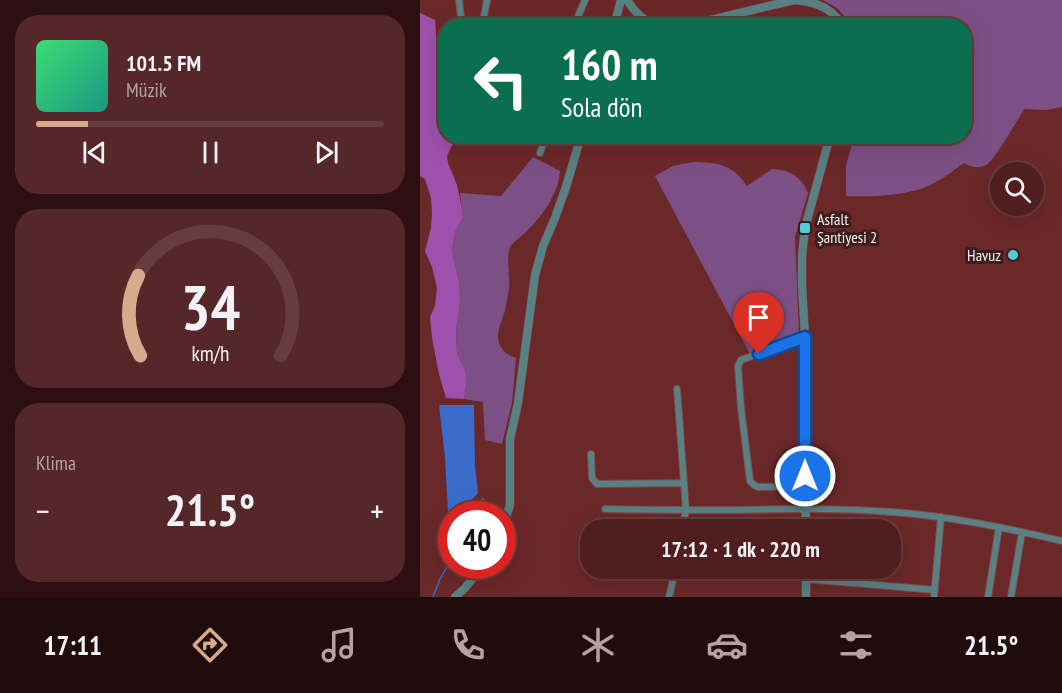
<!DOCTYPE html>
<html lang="tr">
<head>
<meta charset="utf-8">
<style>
  :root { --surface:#501e1f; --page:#562728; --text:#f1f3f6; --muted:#b4a2a4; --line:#673c3d; --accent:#d6ab8b }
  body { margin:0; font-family:"PT Sans Narrow",sans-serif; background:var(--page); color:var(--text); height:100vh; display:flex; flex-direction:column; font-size:22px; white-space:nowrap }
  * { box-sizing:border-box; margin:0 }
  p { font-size:20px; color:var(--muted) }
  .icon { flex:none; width:33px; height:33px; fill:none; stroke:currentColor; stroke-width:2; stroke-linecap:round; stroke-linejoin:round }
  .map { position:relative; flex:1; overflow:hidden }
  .sheet { display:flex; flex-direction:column; gap:15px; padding:15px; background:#2c1011; width:420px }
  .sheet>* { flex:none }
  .hud { position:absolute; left:18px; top:18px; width:534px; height:126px; border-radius:24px; box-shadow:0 6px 24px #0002,0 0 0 2px var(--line); background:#0b6e4f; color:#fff; overflow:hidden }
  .fabs { position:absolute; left:570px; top:162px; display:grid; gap:12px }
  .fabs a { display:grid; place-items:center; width:54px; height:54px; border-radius:50%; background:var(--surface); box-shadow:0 6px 24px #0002,0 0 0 2px var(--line); font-size:30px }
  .speed { position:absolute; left:18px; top:501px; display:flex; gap:12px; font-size:30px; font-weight:700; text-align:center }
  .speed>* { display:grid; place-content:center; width:78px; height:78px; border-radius:50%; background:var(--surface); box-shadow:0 6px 24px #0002,0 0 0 2px var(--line); line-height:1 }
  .speed .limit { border:9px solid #d22; background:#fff; color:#111 }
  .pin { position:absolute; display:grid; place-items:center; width:51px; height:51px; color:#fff; margin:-62px -26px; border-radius:50% 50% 50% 0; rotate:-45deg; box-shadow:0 0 6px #0007 }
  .pin .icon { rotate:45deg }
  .me { position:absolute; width:66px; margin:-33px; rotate:0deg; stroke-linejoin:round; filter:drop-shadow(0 0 4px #0008) }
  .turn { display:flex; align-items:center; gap:21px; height:126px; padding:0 24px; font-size:27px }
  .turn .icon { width:78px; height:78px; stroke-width:2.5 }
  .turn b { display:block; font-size:42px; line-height:51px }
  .big { font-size:45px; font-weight:700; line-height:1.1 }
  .sheet .widget { flex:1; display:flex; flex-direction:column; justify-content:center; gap:9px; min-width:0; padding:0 21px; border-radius:24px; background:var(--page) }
  .sheet .dial { align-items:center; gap:0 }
  .dial svg { height:156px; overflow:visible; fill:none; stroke:var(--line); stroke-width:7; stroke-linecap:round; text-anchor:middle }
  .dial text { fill:var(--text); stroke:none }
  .song { display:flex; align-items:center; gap:18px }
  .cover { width:72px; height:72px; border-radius:9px; background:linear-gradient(135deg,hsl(140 70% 55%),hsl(170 70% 35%)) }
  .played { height:6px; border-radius:3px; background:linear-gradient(90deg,var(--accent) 15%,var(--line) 15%) }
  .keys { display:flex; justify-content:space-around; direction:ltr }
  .heat { display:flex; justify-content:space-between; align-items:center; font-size:33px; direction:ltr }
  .trip { position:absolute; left:160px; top:519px; width:321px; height:60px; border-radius:24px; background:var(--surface); box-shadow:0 6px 24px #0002,0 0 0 2px var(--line); font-weight:700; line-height:60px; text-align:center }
  .dock { display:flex; height:96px; justify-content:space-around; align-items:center; background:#200c0c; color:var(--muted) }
  .dock .icon { width:42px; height:42px }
  .dock .active { color:var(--accent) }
  .dock b { font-size:27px; color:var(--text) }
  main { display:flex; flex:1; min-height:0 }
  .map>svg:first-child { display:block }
  .green { fill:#7d5085 }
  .forest { fill:#9e51ac }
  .water { fill:#3a6dcb }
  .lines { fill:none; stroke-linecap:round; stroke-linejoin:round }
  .stream { stroke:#3a6dcb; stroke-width:1.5 }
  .minor-casing { stroke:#824849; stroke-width:8 }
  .tertiary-casing { stroke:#824849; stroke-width:9 }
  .minor { stroke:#598083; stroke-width:6 }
  .tertiary { stroke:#598083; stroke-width:8 }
  .route-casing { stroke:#114b97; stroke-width:15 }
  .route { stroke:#1a73e8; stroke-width:10 }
  .poi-dot { fill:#51ccd4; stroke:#3c1d1d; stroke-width:2 }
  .labels { text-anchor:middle; stroke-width:6; stroke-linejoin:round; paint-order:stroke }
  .poi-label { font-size:16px; fill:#f9f0f0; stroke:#3c1d1d; text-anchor:start }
</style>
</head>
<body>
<main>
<section class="sheet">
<div class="widget">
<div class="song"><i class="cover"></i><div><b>101.5 FM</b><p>Müzik</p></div></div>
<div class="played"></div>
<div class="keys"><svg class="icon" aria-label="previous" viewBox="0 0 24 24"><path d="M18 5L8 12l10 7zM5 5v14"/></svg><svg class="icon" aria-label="pause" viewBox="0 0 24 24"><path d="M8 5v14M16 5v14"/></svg><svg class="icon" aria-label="next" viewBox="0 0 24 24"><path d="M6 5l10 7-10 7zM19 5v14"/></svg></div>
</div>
<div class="widget dial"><svg viewBox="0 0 100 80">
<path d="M14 69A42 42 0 1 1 86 69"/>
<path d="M14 69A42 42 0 0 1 13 28" stroke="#d6ab8b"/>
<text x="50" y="56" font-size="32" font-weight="700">34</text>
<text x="50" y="72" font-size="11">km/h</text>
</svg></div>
<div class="widget"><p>Klima</p>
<div class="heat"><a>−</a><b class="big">21.5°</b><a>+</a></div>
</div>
</section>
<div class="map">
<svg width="642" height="597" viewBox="0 0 642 597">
  <rect width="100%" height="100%" fill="#6b2829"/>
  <path class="green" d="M 403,0 L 642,0 L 642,107 L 626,110 L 604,109 C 597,121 575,160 566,165 C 558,169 551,167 544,163 C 535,169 526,177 516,182 C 493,196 452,197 426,196 L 426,166 L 434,137 L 544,136 L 544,26 L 432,25 L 417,8 Z
    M 113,157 L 140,171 C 138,194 124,214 107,231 C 102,236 94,241 90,247 C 86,254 90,278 89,288 C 88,296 86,304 85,311 C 82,320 77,330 78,339 C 80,349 86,355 96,358 L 92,403 L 82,444 L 65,440 L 63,402 L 44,399 L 47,381 L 45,369 L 37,354 L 36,332 L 40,300 L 39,282 L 32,251 L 35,232 L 43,217 L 40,193 L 81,196 Z
    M 273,162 C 297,162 314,165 327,186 L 352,169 C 369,169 382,177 388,193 L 375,237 L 379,335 L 330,354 L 235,176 L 253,166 Z
    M 63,498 L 74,506 L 79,514 L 59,514 L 48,507 Z"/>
  <path class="forest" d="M 0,13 L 15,20 L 19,78 L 25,81 L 26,136 L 44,137 L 41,140 L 35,142 L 31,147 L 27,156 L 28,163 L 37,185 L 42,209 L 43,217 L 35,232 L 32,251 L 39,282 L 40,300 L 36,332 L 37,354 L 45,369 L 47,380 L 44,399 L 26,398 L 19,374 L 12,338 L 10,317 L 15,306 L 17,288 L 12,267 L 5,251 L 11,228 L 12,213 L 11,198 L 5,179 L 0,176 Z"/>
  <path class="water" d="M 19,405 L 54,405 L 55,466 L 58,493 L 45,507 L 41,514 L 32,514 L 31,521 L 28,513 L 25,457 Z"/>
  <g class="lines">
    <path class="stream" d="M 44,514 L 45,506
      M 13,597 L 20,579 L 32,558"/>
    <defs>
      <path id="minor" d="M 39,0 L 42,26
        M 62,26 L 67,0
        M 154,26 L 165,0
        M 120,153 L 126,136
        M 257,389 L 266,510 L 262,530
        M 171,454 L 172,478 L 177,484 L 264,483
        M 385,486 L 338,487 L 334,485 L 330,481 L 321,408 L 318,366 L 321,360 L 372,341 L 385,337
        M 185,509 C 228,510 270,510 313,510 C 365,509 419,508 472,512 C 529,516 586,528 642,541
        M 175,575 L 386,575
        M 386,579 L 515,590
        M 249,597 L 256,568
        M 514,597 L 521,517
        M 568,597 L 579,527
        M 591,597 L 602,532"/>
      <path id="tertiary" d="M 207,0 C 215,13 223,20 237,26
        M 194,26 L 201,0
        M 266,26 L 374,0 C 393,1 412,7 423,26
        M 82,529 L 90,505 L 90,439 L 98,403 L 115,275 L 123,246 L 135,218 L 146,187 L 161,136
        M 386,530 L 385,472 L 385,337 L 382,285 L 382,256 L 385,228 L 410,136
        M 386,568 L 386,597
        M 35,597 L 44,589 L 63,566"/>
    </defs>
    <use href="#minor" class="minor-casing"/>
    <use href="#tertiary" class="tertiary-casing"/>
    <use href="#minor" class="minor"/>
    <use href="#tertiary" class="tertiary"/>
  </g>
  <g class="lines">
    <defs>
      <path id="route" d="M 339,354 L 385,337 L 385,476"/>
    </defs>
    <use href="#route" class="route-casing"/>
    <use href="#route" class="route"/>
  </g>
  <g class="poi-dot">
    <rect x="379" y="222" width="12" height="12" rx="3"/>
    <circle cx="593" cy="255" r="6"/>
  </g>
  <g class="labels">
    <g class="poi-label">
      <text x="397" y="225">Asfalt<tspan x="397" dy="18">Şantiyesi 2</tspan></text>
      <text x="581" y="261" text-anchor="end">Havuz</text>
    </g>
  </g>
</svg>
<div class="fabs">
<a><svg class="icon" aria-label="search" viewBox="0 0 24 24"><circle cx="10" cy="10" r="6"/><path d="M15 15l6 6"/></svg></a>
</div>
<div class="speed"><div class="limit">40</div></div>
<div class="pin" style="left:339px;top:354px;background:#d93025"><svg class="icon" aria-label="arrive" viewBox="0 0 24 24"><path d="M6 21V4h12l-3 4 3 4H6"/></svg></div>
<svg class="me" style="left:385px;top:476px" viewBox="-20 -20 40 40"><circle r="17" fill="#1a73e8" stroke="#fff" stroke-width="3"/><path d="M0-11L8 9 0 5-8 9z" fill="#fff"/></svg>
<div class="trip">17:12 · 1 dk · 220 m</div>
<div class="hud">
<div class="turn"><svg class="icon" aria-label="left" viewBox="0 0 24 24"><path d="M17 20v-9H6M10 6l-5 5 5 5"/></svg><div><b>160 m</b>Sola dön</div></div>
</div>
</div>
</main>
<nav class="dock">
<b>17:11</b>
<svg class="icon active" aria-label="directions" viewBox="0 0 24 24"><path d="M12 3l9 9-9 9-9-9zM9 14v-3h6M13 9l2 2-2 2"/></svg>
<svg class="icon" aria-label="music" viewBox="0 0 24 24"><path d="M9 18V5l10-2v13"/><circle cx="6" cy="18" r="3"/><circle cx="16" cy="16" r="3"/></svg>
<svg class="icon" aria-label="phone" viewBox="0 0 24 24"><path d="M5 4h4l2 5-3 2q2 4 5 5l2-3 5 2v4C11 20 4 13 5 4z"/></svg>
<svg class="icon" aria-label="climate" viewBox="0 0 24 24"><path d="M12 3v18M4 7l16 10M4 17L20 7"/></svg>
<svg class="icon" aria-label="car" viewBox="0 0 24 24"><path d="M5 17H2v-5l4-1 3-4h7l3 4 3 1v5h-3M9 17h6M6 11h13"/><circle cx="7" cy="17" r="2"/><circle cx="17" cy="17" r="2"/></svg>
<svg class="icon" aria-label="filters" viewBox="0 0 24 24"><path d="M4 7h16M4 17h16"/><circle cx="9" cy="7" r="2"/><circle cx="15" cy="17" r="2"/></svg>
<b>21.5°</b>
</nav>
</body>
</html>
